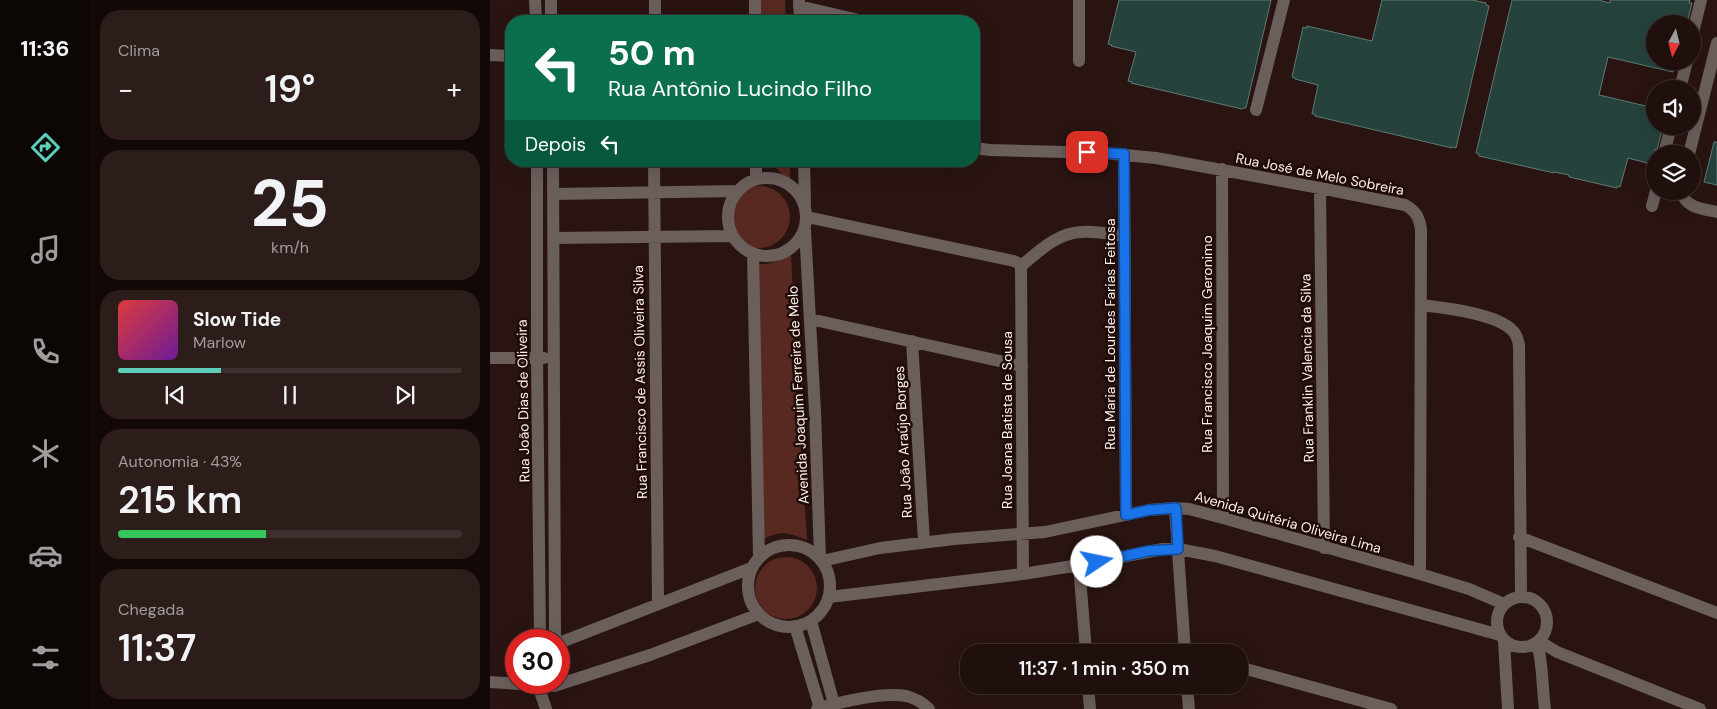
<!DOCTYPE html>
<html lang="pt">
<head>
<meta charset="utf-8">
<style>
  :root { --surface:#1f0f0d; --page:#2c1d1b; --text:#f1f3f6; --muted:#a19c9d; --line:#3c2f2e; --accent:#5cceba }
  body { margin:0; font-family:"DM Sans",sans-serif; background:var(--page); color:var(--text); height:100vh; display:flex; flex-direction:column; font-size:19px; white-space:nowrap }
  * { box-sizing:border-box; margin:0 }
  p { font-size:16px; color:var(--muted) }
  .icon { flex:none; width:28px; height:28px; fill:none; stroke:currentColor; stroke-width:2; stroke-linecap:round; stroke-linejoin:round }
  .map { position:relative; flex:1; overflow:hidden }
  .side { display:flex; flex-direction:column; gap:10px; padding:10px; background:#110807; width:400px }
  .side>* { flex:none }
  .hud { position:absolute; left:15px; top:15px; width:475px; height:152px; border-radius:20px; box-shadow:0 5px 20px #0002,0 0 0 1px var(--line); background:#0b6e4f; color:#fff; overflow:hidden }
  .needle { width:32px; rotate:187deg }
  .controls { position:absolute; left:1156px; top:15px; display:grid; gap:10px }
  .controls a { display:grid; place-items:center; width:55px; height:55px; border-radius:50%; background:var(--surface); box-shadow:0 5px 20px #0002,0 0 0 1px var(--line); font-size:25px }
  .speed { position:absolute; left:15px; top:629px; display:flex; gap:10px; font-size:25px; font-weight:700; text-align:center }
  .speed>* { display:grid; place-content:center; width:65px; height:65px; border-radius:50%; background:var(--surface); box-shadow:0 5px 20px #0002,0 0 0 1px var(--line); line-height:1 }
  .speed .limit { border:8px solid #d22; background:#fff; color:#111 }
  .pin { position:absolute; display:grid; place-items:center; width:42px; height:42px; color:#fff; margin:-21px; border-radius:10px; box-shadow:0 2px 8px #0006 }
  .me { position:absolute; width:55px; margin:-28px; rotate:79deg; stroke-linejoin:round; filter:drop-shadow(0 0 4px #0008) }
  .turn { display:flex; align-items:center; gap:18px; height:105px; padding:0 20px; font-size:22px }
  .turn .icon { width:65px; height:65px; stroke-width:2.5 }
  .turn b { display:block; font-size:35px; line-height:42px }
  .then { display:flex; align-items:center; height:48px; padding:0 20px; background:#0003; gap:10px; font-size:19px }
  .big { font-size:38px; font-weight:600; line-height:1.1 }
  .side .tile { flex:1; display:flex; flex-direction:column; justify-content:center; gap:8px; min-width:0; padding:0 18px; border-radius:20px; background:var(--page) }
  .side .dial { align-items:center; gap:0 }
  .dial b { font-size:65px; line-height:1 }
  .song { display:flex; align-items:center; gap:15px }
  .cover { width:60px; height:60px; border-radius:8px; background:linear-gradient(135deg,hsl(0 70% 55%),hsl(280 70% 35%)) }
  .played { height:5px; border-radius:2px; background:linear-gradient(90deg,var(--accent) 30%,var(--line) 30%) }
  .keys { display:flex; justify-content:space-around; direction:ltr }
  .heat { display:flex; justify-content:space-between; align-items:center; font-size:28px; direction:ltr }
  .charge { height:8px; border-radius:4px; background:linear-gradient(90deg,#34c759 43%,var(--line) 0) }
  .trip { position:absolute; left:470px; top:644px; width:288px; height:50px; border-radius:20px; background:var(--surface); box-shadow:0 5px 20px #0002,0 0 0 1px var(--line); font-weight:600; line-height:50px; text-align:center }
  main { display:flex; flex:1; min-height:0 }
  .tab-bar { display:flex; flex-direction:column; width:90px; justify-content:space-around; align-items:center; background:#0c0605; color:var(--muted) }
  .tab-bar .icon { width:35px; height:35px }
  .tab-bar .current { color:var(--accent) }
  .tab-bar b { font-size:22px; color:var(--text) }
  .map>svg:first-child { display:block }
  .green { fill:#572921 }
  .building { fill:#26423c; stroke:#5d7a74 }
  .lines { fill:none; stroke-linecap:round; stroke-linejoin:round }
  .minor { stroke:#6b5f5c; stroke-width:12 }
  .route-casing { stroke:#114b97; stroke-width:12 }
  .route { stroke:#1a73e8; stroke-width:9 }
  .labels { text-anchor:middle; stroke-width:5; stroke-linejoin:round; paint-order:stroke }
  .street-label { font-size:14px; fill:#fdf1ee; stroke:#1f0b08 }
</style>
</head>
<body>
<main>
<nav class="tab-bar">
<b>11:36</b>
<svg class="icon current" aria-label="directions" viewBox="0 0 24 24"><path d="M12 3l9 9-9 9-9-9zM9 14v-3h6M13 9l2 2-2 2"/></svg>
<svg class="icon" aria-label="music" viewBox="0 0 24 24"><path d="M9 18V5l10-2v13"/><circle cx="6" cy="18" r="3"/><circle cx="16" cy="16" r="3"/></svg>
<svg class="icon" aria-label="phone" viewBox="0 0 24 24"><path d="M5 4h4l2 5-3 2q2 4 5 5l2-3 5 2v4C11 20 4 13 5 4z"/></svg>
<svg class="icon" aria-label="climate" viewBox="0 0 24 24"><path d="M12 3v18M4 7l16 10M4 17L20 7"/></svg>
<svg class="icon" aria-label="car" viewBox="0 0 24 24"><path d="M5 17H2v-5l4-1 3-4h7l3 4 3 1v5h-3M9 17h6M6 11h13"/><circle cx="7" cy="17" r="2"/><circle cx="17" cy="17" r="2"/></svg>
<svg class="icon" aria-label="filters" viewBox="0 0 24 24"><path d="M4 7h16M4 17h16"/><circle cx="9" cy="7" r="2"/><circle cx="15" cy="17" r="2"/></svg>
</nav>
<section class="side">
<div class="tile"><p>Clima</p>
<div class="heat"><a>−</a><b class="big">19°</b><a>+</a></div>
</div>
<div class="tile dial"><b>25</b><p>km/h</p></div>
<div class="tile">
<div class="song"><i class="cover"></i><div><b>Slow Tide</b><p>Marlow</p></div></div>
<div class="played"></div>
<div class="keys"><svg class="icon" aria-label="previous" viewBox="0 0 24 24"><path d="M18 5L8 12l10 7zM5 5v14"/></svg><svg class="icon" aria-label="pause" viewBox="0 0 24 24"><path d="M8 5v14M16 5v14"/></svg><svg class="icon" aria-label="next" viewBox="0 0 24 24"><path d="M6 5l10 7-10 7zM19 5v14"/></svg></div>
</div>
<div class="tile"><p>Autonomia · 43%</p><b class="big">215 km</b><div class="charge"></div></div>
<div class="tile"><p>Chegada</p><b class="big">11:37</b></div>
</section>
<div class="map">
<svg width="1227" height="709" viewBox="0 0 1227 709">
  <rect width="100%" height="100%" fill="#291411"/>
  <path class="green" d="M 269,0 L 295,0 L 296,21 L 269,21 Z
    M 270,161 L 300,161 L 300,182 L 286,168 L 270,166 Z
    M238 217a31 31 0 1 1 62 0a31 31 0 1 1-62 0Z
    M 301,254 L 309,416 L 317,540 C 296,532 290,530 270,541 L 267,264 C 281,265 289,261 301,254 Z
    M265 588a31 31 0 1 1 62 0a31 31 0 1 1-62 0Z"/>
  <path class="building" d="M 629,0 L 781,0 L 756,108 L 753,108 L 752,109 L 641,83 L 642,82 L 638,81 L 646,52 L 621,46 L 622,45 L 618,44 Z
    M 892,0 L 982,0 L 996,3 L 996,5 L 999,6 L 966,148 L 963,147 L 962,148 L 825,116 L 825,114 L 822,114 L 828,85 L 805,79 L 805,78 L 802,77 L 813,27 L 817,28 L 817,26 L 882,41 Z
    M 1022,0 L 1108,0 L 1120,3 L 1120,0 L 1200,0 L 1199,3 L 1202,3 L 1197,24 L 1165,24 L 1165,61 L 1185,61 L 1183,72 L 1118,57 L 1109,95 L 1160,107 L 1160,109 L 1165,110 L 1165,126 L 1173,126 L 1167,150 L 1165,149 L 1165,163 L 1161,162 L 1161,164 L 1138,158 L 1130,187 L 1127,186 L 1127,188 L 1079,177 L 1079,175 L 1064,172 L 1064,173 L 989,156 L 989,154 L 986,153 Z
    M 1224,142 L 1227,142 L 1227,185 L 1214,182 Z"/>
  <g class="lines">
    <path class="minor" d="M 45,0 L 46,21
      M 61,0 L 61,21
      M 265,0 L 265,21
      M 309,0 L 310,21
      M 309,6 L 373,21
      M 165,21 L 165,0
      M 1202,36 L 1211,0
      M 0,55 L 21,56
      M 589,61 L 589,0
      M 1190,89 L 1197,61
      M 766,110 L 794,0
      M 484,148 L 500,150 L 614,153 L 666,158 L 830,188 L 915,205 C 926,211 929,217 931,229 L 930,574
      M 634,154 L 636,515
      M 1174,154 L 1181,126
      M 1199,154 L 1227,43
      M 47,161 L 47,359 L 50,640
      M 63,161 L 65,640
      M 164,161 L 168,603
      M 266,161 L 266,179
      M 314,161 L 315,204
      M 732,169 L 733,518
      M238 217a39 39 0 1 1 78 0a39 39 0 1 1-78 0Z
      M 830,188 L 834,548
      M 1191,191 C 1195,208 1213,209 1227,212
      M 63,194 L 247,191
      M 1162,206 L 1166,191
      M 317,217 L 524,261 L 530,264 L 531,266
      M 315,230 L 325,411 L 330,558
      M 63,238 L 243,236
      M 263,253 L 269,557
      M 531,266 L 533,574
      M 531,266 C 548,252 567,233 591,232 C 606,231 620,234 634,236
      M 931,305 C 954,308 1006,313 1023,331 C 1027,335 1028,340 1029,345 L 1031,597
      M 320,319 L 532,366
      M 422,341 L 434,542
      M 0,358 L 54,358
      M 685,508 L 695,652
      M 1029,537 L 1227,613
      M258 586a41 41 0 1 1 82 0a41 41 0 1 1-82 0Z
      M 332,561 L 390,548 L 464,539 L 555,532 L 659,510 L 685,508 L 699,509 L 733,518 L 930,574 L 979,589 L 1014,604
      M 589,565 L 596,652
      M1007 622a25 25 0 1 1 50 0a25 25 0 1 1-50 0Z
      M 339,597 L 533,574 L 589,565 L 673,549 L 688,549 L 725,556 L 1010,635
      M 321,621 L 344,704
      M 305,626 L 330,708
      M 1014,641 L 1018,709
      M 1049,641 L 1067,652 L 1210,709
      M 69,643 L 261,568
      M 1047,643 C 1053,663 1052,687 1055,709
      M 749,667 L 901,709
      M 0,682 L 64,686 L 160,655 L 269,614
      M 51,682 L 51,694 L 56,709
      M 598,685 L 600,709
      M 697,685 L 699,709
      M 327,709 C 349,702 393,692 416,696 C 425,698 433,703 439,709"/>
  </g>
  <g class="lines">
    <defs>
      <path id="route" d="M 597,152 L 634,154 L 636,515 L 659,510 L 686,508 L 688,549 L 658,551 L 607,562"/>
    </defs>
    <use href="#route" class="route-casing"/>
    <use href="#route" class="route"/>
  </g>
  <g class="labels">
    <g class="street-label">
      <text transform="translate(830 174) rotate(11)" y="5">Rua José de Melo Sobreira</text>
      <text transform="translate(620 334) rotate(-90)" y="5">Rua Maria de Lourdes Farias Feitosa</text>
      <text transform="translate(717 344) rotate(-90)" y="5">Rua Francisco Joaquim Geronimo</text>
      <text transform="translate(817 368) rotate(-91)" y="5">Rua Franklin Valencia da Silva</text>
      <text transform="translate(150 382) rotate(-91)" y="5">Rua Francisco de Assis Oliveira Silva</text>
      <text transform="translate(308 395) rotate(-93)" y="5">Avenida Joaquim Ferreira de Melo</text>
      <text transform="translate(33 401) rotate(-91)" y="5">Rua João Dias de Oliveira</text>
      <text transform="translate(517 420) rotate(-90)" y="5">Rua Joana Batista de Sousa</text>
      <text transform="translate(413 442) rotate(-93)" y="5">Rua João Araújo Borges</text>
      <text transform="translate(798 522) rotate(16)" y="5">Avenida Quitéria Oliveira Lima</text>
    </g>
  </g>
</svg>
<div class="controls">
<a><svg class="needle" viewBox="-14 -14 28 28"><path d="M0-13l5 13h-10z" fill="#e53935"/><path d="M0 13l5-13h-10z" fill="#a19c9d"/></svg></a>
<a><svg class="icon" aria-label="sound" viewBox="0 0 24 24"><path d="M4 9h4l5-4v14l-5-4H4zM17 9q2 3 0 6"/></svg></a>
<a><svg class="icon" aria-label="layers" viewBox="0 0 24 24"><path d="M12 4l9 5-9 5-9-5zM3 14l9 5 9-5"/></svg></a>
</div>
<div class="speed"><div class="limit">30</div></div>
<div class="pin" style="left:597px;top:152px;background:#d93025"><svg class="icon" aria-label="arrive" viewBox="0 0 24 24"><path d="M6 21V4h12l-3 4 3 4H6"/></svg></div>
<svg class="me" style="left:607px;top:562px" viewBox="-20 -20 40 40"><circle r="19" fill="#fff"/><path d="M0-13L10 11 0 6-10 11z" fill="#1a73e8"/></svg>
<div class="trip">11:37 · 1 min · 350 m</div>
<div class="hud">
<div class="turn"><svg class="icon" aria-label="left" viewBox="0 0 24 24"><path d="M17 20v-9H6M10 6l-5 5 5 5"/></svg><div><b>50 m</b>Rua Antônio Lucindo Filho</div></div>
<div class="then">Depois<svg class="icon" aria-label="left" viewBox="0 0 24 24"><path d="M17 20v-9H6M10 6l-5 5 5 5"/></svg></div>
</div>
</div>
</main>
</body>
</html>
